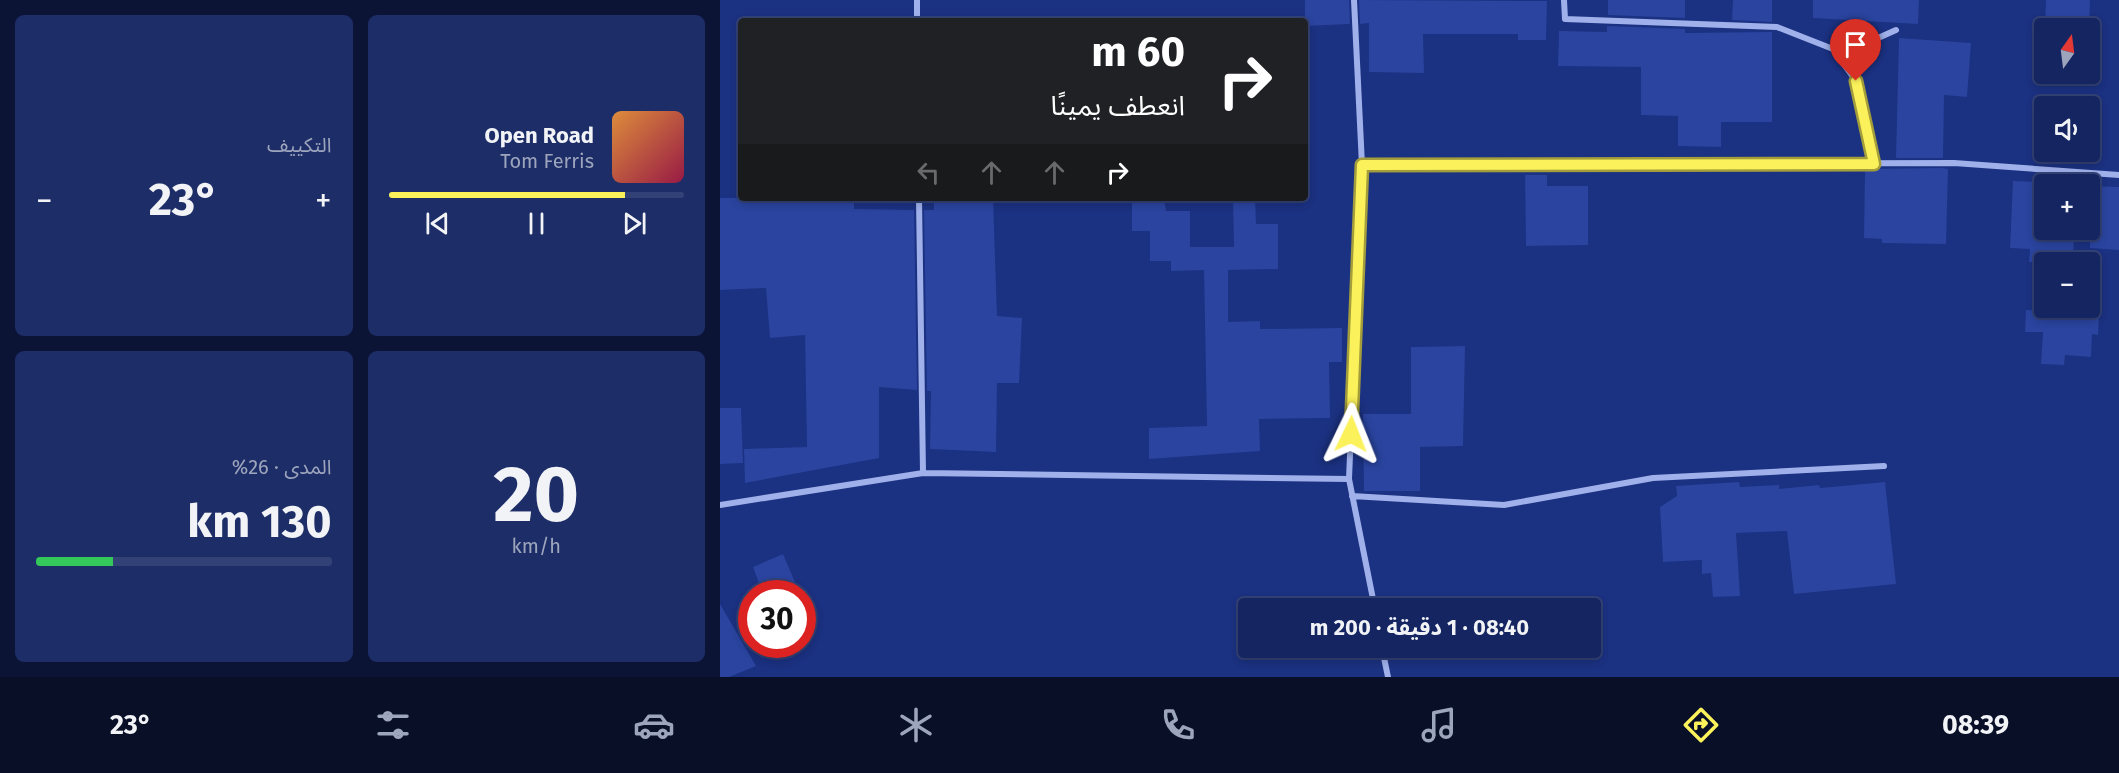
<!DOCTYPE html>
<html lang="ar">
<head>
<meta charset="utf-8">
<style>
  :root { --surface:#142561; --page:#1d2d67; --text:#f1f3f6; --muted:#9da5bd; --line:#334276; --accent:#fbf15b }
  body { margin:0; font-family:"Fira Sans","Noto Sans Arabic",sans-serif; background:var(--page); color:var(--text); direction:rtl; height:100vh; display:flex; flex-direction:column; font-size:22px; white-space:nowrap }
  * { box-sizing:border-box; margin:0 }
  p { font-size:20px; color:var(--muted) }
  .icon { flex:none; width:33px; height:33px; fill:none; stroke:currentColor; stroke-width:2; stroke-linecap:round; stroke-linejoin:round }
  .map { position:relative; flex:1; overflow:hidden; direction:ltr }
  .panel { display:flex; flex-direction:column; gap:15px; padding:15px; background:#0b1435; width:720px }
  .panel>* { flex:none }
  .top-card { position:absolute; left:18px; top:18px; width:570px; height:183px; border-radius:6px; box-shadow:0 3px 9px #0003,0 0 0 2px var(--line); direction:rtl; background:#202124; color:#fff; overflow:hidden }
  .needle { width:39px; rotate:14deg }
  .fabs { position:absolute; left:1314px; top:18px; display:grid; gap:12px }
  .fabs a { display:grid; place-items:center; width:66px; height:66px; border-radius:6px; background:var(--surface); box-shadow:0 3px 9px #0003,0 0 0 2px var(--line); font-size:30px }
  .speed { position:absolute; left:18px; top:580px; display:flex; gap:12px; font-size:30px; font-weight:700; text-align:center }
  .speed>* { display:grid; place-content:center; width:78px; height:78px; border-radius:50%; background:var(--surface); box-shadow:0 3px 9px #0003,0 0 0 2px var(--line); line-height:1 }
  .speed .limit { border:9px solid #d22; background:#fff; color:#111 }
  .pin { position:absolute; display:grid; place-items:center; width:51px; height:51px; color:#fff; margin:-62px -26px; border-radius:50% 50% 50% 0; rotate:-45deg; box-shadow:0 0 6px #0007 }
  .pin .icon { rotate:45deg }
  .me { position:absolute; width:66px; margin:-33px; rotate:2deg; stroke-linejoin:round; filter:drop-shadow(0 0 4px #0008) }
  .turn { display:flex; align-items:center; gap:21px; height:126px; padding:0 24px; font-size:27px }
  .turn .icon { width:78px; height:78px; stroke-width:2.5 }
  .turn b { display:block; font-size:42px; line-height:51px }
  .lanes { display:flex; align-items:center; height:57px; padding:0 24px; background:#0003; justify-content:center; gap:30px; direction:ltr }
  .lanes .off { opacity:.35 }
  .big { font-size:45px; font-weight:700; line-height:1.1 }
  .panel .widget { flex:1; display:flex; flex-direction:column; justify-content:center; gap:9px; min-width:0; padding:0 21px; border-radius:9px; background:var(--page) }
  .panel .dial { align-items:center; gap:0 }
  .dial b { font-size:78px; line-height:1 }
  .song { display:flex; align-items:center; gap:18px }
  .cover { width:72px; height:72px; border-radius:9px; background:linear-gradient(135deg,hsl(30 70% 55%),hsl(340 70% 35%)) }
  .played { height:6px; border-radius:3px; background:linear-gradient(90deg,var(--accent) 80%,var(--line) 80%) }
  .keys { display:flex; justify-content:space-around; direction:ltr }
  .heat { display:flex; justify-content:space-between; align-items:center; font-size:33px; direction:ltr }
  .charge { height:9px; border-radius:4px; background:linear-gradient(90deg,#34c759 26%,var(--line) 0) }
  .panel .tiles { flex:1; display:grid; gap:15px; grid-template-columns:repeat(2,1fr) }
  .trip { position:absolute; left:518px; top:598px; width:363px; height:60px; border-radius:6px; background:var(--surface); box-shadow:0 3px 9px #0003,0 0 0 2px var(--line); font-weight:700; line-height:60px; text-align:center; direction:rtl }
  .dock { display:flex; height:96px; justify-content:space-around; align-items:center; background:#080f27; color:var(--muted) }
  .dock .icon { width:42px; height:42px }
  .dock .active { color:var(--accent) }
  .dock b { font-size:27px; color:var(--text) }
  main { display:flex; flex:1; min-height:0 }
  .map>svg:first-child { display:block }
  .building { fill:#2a449f }
  .lines { fill:none; stroke-linecap:round; stroke-linejoin:round }
  .minor { stroke:#9fb0ea; stroke-width:6 }
  .route-casing { stroke:#a39d3b; stroke-width:15 }
  .route { stroke:#fbf15b; stroke-width:10 }
</style>
</head>
<body>
<main>
<div class="map">
<svg width="1399" height="677" viewBox="0 0 1399 677">
  <rect width="100%" height="100%" fill="#1b3181"/>
  <path class="building" d="M 585,0 L 629,0 L 630,24 L 585,26 Z
    M 639,0 L 827,1 L 826,40 L 798,40 L 798,34 L 703,34 L 704,73 L 649,72 L 649,23 L 640,24 Z
    M 888,0 L 965,0 L 965,18 L 888,15 Z
    M 1013,0 L 1052,0 L 1052,22 L 1012,20 Z
    M 1093,0 L 1199,0 L 1198,24 L 1093,18 Z
    M 1326,0 L 1370,0 L 1369,28 L 1325,28 Z
    M 887,26 L 965,29 L 965,33 L 1052,32 L 1052,122 L 1001,122 L 1001,147 L 958,146 L 958,116 L 921,115 L 921,67 L 838,66 L 839,31 L 887,32 Z
    M 1179,38 L 1251,43 L 1247,97 L 1224,95 L 1223,158 L 1176,158 Z
    M 1222,168 L 1228,169 L 1226,244 L 1162,243 L 1162,239 L 1144,238 L 1145,169 Z
    M 805,175 L 827,175 L 827,186 L 868,186 L 868,245 L 806,246 Z
    M 1293,181 L 1324,182 L 1324,230 L 1354,230 L 1353,262 L 1309,262 L 1310,249 L 1290,248 Z
    M 1370,186 L 1399,187 L 1399,250 L 1370,248 Z
    M 0,198 L 134,198 L 134,209 L 194,210 L 197,390 L 159,387 L 159,458 L 25,483 L 24,449 L 87,447 L 85,335 L 50,338 L 46,288 L 0,290 Z
    M 214,198 L 273,198 L 277,316 L 302,318 L 299,383 L 277,383 L 276,452 L 210,449 L 211,391 L 207,391 L 204,210 L 214,210 Z
    M 412,198 L 444,198 L 446,211 L 470,211 L 470,247 L 514,247 L 513,199 L 535,198 L 536,224 L 558,224 L 558,269 L 508,270 L 508,322 L 540,321 L 540,329 L 622,328 L 622,362 L 609,362 L 610,418 L 539,419 L 540,451 L 429,459 L 429,428 L 487,426 L 484,270 L 451,271 L 451,261 L 430,261 L 430,231 L 412,231 Z
    M 1306,310 L 1379,314 L 1378,335 L 1372,334 L 1371,357 L 1345,355 L 1344,365 L 1321,364 L 1323,332 L 1305,332 Z
    M 745,346 L 743,446 L 700,447 L 700,491 L 644,491 L 643,414 L 691,414 L 691,347 Z
    M 0,408 L 21,408 L 23,463 L 0,464 Z
    M 1019,482 L 1020,487 L 1059,485 L 1059,489 L 1099,485 L 1100,488 L 1165,482 L 1176,584 L 1074,594 L 1067,531 L 1016,533 L 1020,596 L 993,597 L 991,573 L 982,574 L 982,560 L 943,562 L 940,507 L 957,496 L 956,486 Z
    M 63,554 L 80,594 L 43,594 L 33,567 Z
    M 0,604 L 36,666 L 9,677 L 0,677 Z"/>
  <g class="lines">
    <path class="minor" d="M 197,0 L 197,21
      M 634,0 L 642,165 L 629,479 L 655,609
      M 844,0 L 845,19 L 1057,27 L 1113,49 L 1136,81 L 1154,164
      M 1113,49 L 1147,43 L 1176,30
      M 642,165 L 1234,163 L 1399,175
      M 199,198 L 203,473
      M 632,496 L 784,505 L 933,478 L 1164,466
      M 0,505 L 203,473 L 629,479
      M 662,648 L 668,677"/>
  </g>
  <g class="lines">
    <defs>
      <path id="route" d="M 631,434 L 642,165 L 1154,164 L 1136,81"/>
    </defs>
    <use href="#route" class="route-casing"/>
    <use href="#route" class="route"/>
  </g>
</svg>
<div class="fabs">
<a><svg class="needle" viewBox="-14 -14 28 28"><path d="M0-13l5 13h-10z" fill="#e53935"/><path d="M0 13l5-13h-10z" fill="#9da5bd"/></svg></a>
<a><svg class="icon" aria-label="sound" viewBox="0 0 24 24"><path d="M4 9h4l5-4v14l-5-4H4zM17 9q2 3 0 6"/></svg></a>
<a>+</a>
<a>−</a>
</div>
<div class="speed"><div class="limit">30</div></div>
<div class="pin" style="left:1136px;top:81px;background:#d93025"><svg class="icon" aria-label="arrive" viewBox="0 0 24 24"><path d="M6 21V4h12l-3 4 3 4H6"/></svg></div>
<svg class="me" style="left:631px;top:434px" viewBox="-20 -20 40 40"><path d="M0-17L14 15 0 8-14 15z" fill="#fbf15b" stroke="#fff" stroke-width="4"/></svg>
<div class="trip">08:40 · 1 دقيقة · 200 m</div>
<div class="top-card">
<div class="turn"><svg class="icon" aria-label="right" viewBox="0 0 24 24"><path d="M7 20v-9h11M14 6l5 5-5 5"/></svg><div><b>60 m</b>انعطف يمينًا</div></div>
<div class="lanes"><svg class="icon off" aria-label="left" viewBox="0 0 24 24"><path d="M17 20v-9H6M10 6l-5 5 5 5"/></svg><svg class="icon off" aria-label="ahead" viewBox="0 0 24 24"><path d="M12 20V5M6 11l6-6 6 6"/></svg><svg class="icon off" aria-label="ahead" viewBox="0 0 24 24"><path d="M12 20V5M6 11l6-6 6 6"/></svg><svg class="icon" aria-label="right" viewBox="0 0 24 24"><path d="M7 20v-9h11M14 6l5 5-5 5"/></svg></div>
</div>
</div>
<section class="panel">
<div class="tiles">
<div class="widget">
<div class="song"><i class="cover"></i><div><b>Open Road</b><p>Tom Ferris</p></div></div>
<div class="played"></div>
<div class="keys"><svg class="icon" aria-label="previous" viewBox="0 0 24 24"><path d="M18 5L8 12l10 7zM5 5v14"/></svg><svg class="icon" aria-label="pause" viewBox="0 0 24 24"><path d="M8 5v14M16 5v14"/></svg><svg class="icon" aria-label="next" viewBox="0 0 24 24"><path d="M6 5l10 7-10 7zM19 5v14"/></svg></div>
</div>
<div class="widget"><p>التكييف</p>
<div class="heat"><a>−</a><b class="big">23°</b><a>+</a></div>
</div>
<div class="widget dial"><b>20</b><p>km/h</p></div>
<div class="widget"><p>المدى · 26%</p><b class="big">130 km</b><div class="charge"></div></div>
</div>
</section>
</main>
<nav class="dock">
<b>08:39</b>
<svg class="icon active" aria-label="directions" viewBox="0 0 24 24"><path d="M12 3l9 9-9 9-9-9zM9 14v-3h6M13 9l2 2-2 2"/></svg>
<svg class="icon" aria-label="music" viewBox="0 0 24 24"><path d="M9 18V5l10-2v13"/><circle cx="6" cy="18" r="3"/><circle cx="16" cy="16" r="3"/></svg>
<svg class="icon" aria-label="phone" viewBox="0 0 24 24"><path d="M5 4h4l2 5-3 2q2 4 5 5l2-3 5 2v4C11 20 4 13 5 4z"/></svg>
<svg class="icon" aria-label="climate" viewBox="0 0 24 24"><path d="M12 3v18M4 7l16 10M4 17L20 7"/></svg>
<svg class="icon" aria-label="car" viewBox="0 0 24 24"><path d="M5 17H2v-5l4-1 3-4h7l3 4 3 1v5h-3M9 17h6M6 11h13"/><circle cx="7" cy="17" r="2"/><circle cx="17" cy="17" r="2"/></svg>
<svg class="icon" aria-label="filters" viewBox="0 0 24 24"><path d="M4 7h16M4 17h16"/><circle cx="9" cy="7" r="2"/><circle cx="15" cy="17" r="2"/></svg>
<b>23°</b>
</nav>
</body>
</html>
